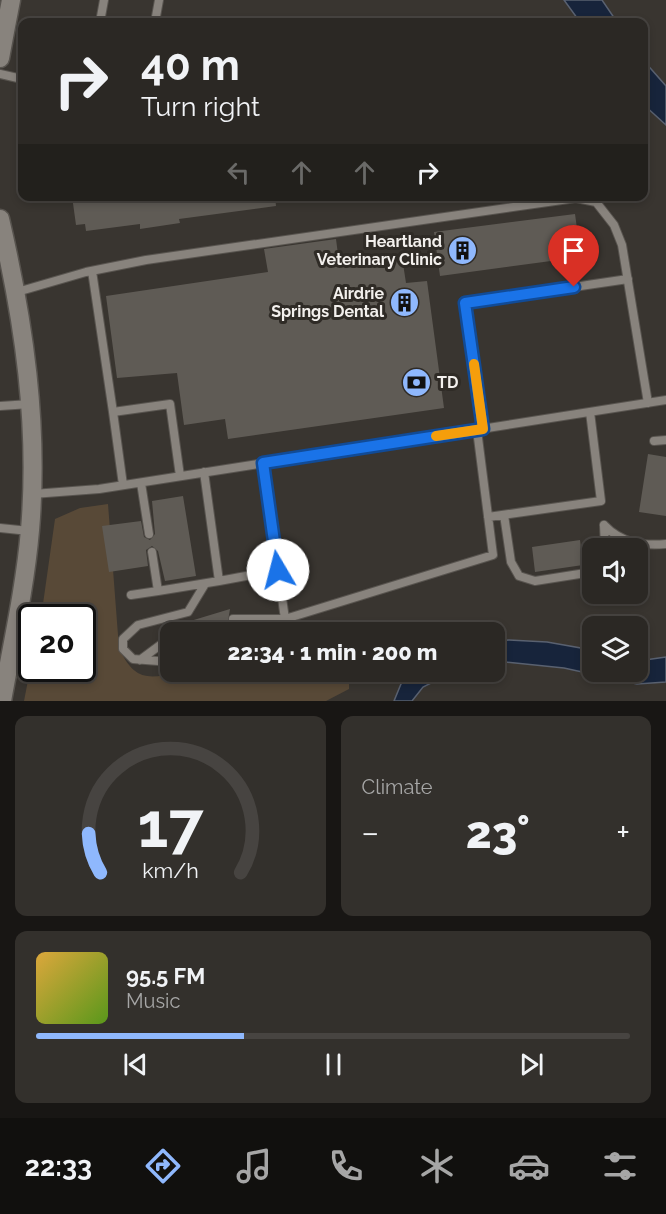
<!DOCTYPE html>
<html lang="en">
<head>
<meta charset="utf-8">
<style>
  :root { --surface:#2b2824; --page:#33302c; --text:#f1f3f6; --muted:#a6a6a6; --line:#474441; --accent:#8fb8fd }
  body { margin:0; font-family:Raleway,sans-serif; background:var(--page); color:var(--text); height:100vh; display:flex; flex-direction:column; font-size:22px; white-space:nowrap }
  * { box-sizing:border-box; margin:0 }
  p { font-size:20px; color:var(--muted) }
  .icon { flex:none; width:33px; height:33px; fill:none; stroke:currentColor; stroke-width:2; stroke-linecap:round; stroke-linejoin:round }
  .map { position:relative; height:701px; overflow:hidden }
  .side { display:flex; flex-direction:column; gap:15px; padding:15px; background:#181614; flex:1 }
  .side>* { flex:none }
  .guide { position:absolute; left:18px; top:18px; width:630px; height:183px; border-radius:12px; box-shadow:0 3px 9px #0003,0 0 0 2px var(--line); background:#2b2824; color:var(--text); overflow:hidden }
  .controls { position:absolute; left:582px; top:538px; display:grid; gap:12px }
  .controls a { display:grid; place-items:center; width:66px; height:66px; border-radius:12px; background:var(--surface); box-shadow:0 3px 9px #0003,0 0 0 2px var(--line); font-size:30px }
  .speed { position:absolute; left:18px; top:604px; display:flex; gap:12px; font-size:30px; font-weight:700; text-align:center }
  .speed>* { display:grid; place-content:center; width:78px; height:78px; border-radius:50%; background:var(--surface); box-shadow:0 3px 9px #0003,0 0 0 2px var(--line); line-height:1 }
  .speed .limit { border:3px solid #111; border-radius:9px; background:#fff; color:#111 }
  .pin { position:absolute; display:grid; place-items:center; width:51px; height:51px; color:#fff; margin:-62px -26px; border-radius:50% 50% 50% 0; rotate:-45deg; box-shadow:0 0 6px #0007 }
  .pin .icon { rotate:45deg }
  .me { position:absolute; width:66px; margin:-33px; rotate:352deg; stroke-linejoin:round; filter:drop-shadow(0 0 4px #0008) }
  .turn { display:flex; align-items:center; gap:21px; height:126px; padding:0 24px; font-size:27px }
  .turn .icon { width:78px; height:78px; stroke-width:2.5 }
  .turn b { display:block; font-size:42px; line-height:51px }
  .lanes { display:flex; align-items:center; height:57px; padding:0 24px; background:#0003; justify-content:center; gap:30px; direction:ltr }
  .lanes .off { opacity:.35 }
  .big { font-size:45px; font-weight:800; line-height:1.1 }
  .side .tile { flex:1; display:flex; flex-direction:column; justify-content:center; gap:9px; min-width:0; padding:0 21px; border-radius:12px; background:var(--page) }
  .side .dial { align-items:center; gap:0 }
  .dial svg { height:156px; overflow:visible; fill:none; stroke:var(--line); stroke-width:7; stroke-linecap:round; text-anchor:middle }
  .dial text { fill:var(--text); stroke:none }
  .song { display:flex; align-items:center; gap:18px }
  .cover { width:72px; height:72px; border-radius:9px; background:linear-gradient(135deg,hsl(40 70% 55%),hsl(90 70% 35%)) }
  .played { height:6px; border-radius:3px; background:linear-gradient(90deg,var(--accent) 35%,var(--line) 35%) }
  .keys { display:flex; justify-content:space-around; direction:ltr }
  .heat { display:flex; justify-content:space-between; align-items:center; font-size:33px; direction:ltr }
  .side .tiles { flex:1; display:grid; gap:15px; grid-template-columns:1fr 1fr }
  .tile:last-child { grid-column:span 2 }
  .trip { position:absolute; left:160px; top:622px; width:345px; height:60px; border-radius:12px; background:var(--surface); box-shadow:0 3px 9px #0003,0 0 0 2px var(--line); font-weight:800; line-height:60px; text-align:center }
  .menu { display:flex; height:96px; justify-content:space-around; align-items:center; background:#11100e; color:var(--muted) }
  .menu .icon { width:42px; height:42px }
  .menu .on { color:var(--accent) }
  .menu b { font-size:27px; color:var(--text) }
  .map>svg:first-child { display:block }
  .green { fill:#584937 }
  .water { fill:#17243b; stroke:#596170; stroke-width:1.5 }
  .building { fill:#5f5b55 }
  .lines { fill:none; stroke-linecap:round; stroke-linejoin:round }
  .service-casing { stroke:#58544f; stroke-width:10 }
  .tertiary-casing { stroke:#58544f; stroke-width:21 }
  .service { stroke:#88837d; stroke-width:8 }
  .tertiary { stroke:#88837d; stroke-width:18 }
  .route-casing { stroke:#114b97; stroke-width:15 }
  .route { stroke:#1a73e8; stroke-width:10 }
  .slow { stroke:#f59e0b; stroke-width:10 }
  .labels { text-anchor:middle; stroke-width:6; stroke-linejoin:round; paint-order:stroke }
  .poi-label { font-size:16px; font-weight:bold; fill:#f3f0ed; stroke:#2f2b26; text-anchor:end }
</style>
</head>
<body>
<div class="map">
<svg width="666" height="701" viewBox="0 0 666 701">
  <rect width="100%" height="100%" fill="#393530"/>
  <path class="green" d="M 108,504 L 119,648 C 133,678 146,681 177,672 L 349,672 L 349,689 L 326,701 L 24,701 L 31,665 L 32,669 L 82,669 L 82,618 L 41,618 L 55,519 L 80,508 Z"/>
  <path class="water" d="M 564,0 L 602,0 L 617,22 L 580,22 Z
    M 644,61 L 666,86 L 666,125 L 644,105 Z
    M 509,640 L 547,642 L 592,650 L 592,672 L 638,672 L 638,661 L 666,657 L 666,682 L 637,684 L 564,668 L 495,661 L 495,641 Z
    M 413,672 L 453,672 L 423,687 L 412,701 L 394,701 L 401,684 Z"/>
  <path class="building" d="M 72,196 L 275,196 L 276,206 L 179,219 L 180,223 L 140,229 L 140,224 L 86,231 L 85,224 L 76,225 Z
    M 575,214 L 581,257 L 440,276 L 434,232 Z
    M 336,239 L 339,262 L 373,257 L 374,261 L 402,257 L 406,283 L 427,281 L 444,408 L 228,439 L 225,419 L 184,425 L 177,373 L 117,378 L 106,296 L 268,272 L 264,249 Z
    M 648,454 L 666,457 L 666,516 L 639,512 Z
    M 183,496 L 196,576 L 165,581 L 158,551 L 152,546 L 146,550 L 148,566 L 109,572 L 102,526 L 141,521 L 144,537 L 150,540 L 155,534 L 152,501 Z
    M 580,540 L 583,565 L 535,572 L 532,547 Z
    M 230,609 L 228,621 L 235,625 L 237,633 L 194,633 L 192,627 L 187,626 L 180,628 L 178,633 L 164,633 L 164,629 Z"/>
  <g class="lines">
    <defs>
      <path id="service" d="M 100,22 L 104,0
        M 155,22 L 159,0
        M 0,74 L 22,79
        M 92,271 L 113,412
        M 17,292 L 86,272 L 146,260 L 576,198 L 596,202 L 614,225 L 622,245 L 648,403
        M 0,406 L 30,404
        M 483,429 L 465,303 L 628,279
        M 654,441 L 666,440
        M 263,463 L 285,619 L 493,555 L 477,430
        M 141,483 L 149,534
        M 123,485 L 113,412 L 170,404 L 180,476
        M 33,494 L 99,489 L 666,400
        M 504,515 L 511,562 L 519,576 L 535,581 L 592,572
        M 488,517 L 601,501 L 590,412
        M 604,525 C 621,543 642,546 666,544
        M 604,525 L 605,549
        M 0,528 L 29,531
        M 152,552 L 158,591 L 219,581 L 204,472
        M 219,581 L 278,570
        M 131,595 L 158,591
        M 233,619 L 285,619
        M 184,633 L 188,632
        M 258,633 L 283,619
        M 140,660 L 171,637
        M 171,662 L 133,659 L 123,649 L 123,639 L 138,625 L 188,612 L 205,584"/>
      <path id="tertiary" d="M 0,58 L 11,0
        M 0,219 C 24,322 39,425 30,530 C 25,588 12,645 2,701"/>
    </defs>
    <use href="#service" class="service-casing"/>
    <use href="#tertiary" class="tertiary-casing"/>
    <use href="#service" class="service"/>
    <use href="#tertiary" class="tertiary"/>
  </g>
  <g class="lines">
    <defs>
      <path id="route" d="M 278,570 L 263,463 L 483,429 L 465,303 L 574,287"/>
    </defs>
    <use href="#route" class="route-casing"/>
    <use href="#route" class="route"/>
    <path class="slow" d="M 436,436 L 483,429 L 474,364"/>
  </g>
  <defs>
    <symbol id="building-disc" viewBox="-11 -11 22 22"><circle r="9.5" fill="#8fb8fd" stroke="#2f2b26"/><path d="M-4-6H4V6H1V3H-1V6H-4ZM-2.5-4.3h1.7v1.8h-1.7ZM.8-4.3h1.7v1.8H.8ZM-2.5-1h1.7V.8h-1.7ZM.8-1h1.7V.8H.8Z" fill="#111"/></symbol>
    <symbol id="bank-disc" viewBox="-11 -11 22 22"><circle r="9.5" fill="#8fb8fd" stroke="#2f2b26"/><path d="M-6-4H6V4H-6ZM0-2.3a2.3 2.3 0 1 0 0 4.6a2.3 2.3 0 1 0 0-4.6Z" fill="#111"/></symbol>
  </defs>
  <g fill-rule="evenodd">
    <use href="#building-disc" x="446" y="234" width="33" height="33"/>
    <use href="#building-disc" x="388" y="286" width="33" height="33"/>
    <use href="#bank-disc" x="400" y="366" width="33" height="33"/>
  </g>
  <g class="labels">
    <g class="poi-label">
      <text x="442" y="247">Heartland<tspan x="442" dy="18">Veterinary Clinic</tspan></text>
      <text x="384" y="299">Airdrie<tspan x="384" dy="18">Springs Dental</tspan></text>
      <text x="437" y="388" text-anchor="start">TD</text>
    </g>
  </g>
</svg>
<div class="controls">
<a><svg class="icon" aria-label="sound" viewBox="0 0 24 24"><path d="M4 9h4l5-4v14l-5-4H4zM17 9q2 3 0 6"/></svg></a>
<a><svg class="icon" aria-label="layers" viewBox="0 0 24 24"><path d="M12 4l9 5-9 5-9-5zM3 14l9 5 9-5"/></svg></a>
</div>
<div class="speed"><div class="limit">20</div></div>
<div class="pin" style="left:574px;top:287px;background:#d93025"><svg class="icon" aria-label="arrive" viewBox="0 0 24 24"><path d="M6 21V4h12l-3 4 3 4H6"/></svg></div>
<svg class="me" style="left:278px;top:570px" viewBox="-20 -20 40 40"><circle r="19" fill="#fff"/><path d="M0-13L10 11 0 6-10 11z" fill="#1a73e8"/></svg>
<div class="trip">22:34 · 1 min · 200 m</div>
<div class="guide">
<div class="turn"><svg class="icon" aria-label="right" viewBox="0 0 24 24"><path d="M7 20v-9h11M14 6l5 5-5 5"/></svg><div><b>40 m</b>Turn right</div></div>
<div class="lanes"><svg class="icon off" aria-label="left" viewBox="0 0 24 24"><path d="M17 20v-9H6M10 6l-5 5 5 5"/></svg><svg class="icon off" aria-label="ahead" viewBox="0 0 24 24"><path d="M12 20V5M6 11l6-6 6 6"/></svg><svg class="icon off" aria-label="ahead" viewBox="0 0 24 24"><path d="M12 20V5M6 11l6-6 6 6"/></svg><svg class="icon" aria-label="right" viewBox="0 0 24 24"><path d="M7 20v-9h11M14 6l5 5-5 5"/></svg></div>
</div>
</div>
<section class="side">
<div class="tiles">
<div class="tile dial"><svg viewBox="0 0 100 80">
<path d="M14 69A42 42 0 1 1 86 69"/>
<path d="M14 69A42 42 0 0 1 8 49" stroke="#8fb8fd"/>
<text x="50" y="56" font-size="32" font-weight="700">17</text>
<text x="50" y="72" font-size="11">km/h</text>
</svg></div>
<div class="tile"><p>Climate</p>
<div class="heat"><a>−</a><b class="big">23°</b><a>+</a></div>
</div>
<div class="tile">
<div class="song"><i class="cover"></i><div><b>95.5 FM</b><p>Music</p></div></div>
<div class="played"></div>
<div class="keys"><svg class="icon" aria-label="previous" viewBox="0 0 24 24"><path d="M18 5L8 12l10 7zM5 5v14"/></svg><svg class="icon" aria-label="pause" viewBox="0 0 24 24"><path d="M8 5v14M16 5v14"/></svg><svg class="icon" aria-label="next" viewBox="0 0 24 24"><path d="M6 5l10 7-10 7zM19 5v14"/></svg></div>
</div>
</div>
</section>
<nav class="menu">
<b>22:33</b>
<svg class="icon on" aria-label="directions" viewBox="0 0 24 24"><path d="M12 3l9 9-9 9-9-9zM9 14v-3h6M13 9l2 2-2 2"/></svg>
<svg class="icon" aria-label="music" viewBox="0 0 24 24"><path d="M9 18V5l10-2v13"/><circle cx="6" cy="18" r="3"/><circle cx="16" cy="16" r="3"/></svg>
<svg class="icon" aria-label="phone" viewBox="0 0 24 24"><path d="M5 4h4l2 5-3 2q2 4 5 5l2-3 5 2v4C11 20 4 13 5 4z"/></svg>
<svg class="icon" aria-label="climate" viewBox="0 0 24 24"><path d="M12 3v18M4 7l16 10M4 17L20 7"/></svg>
<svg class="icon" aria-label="car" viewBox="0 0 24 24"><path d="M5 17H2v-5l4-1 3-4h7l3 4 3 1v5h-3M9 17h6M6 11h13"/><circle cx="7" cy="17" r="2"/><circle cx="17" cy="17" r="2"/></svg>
<svg class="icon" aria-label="filters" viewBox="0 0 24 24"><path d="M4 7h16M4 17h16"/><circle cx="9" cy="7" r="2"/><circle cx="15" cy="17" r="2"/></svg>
</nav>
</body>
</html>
